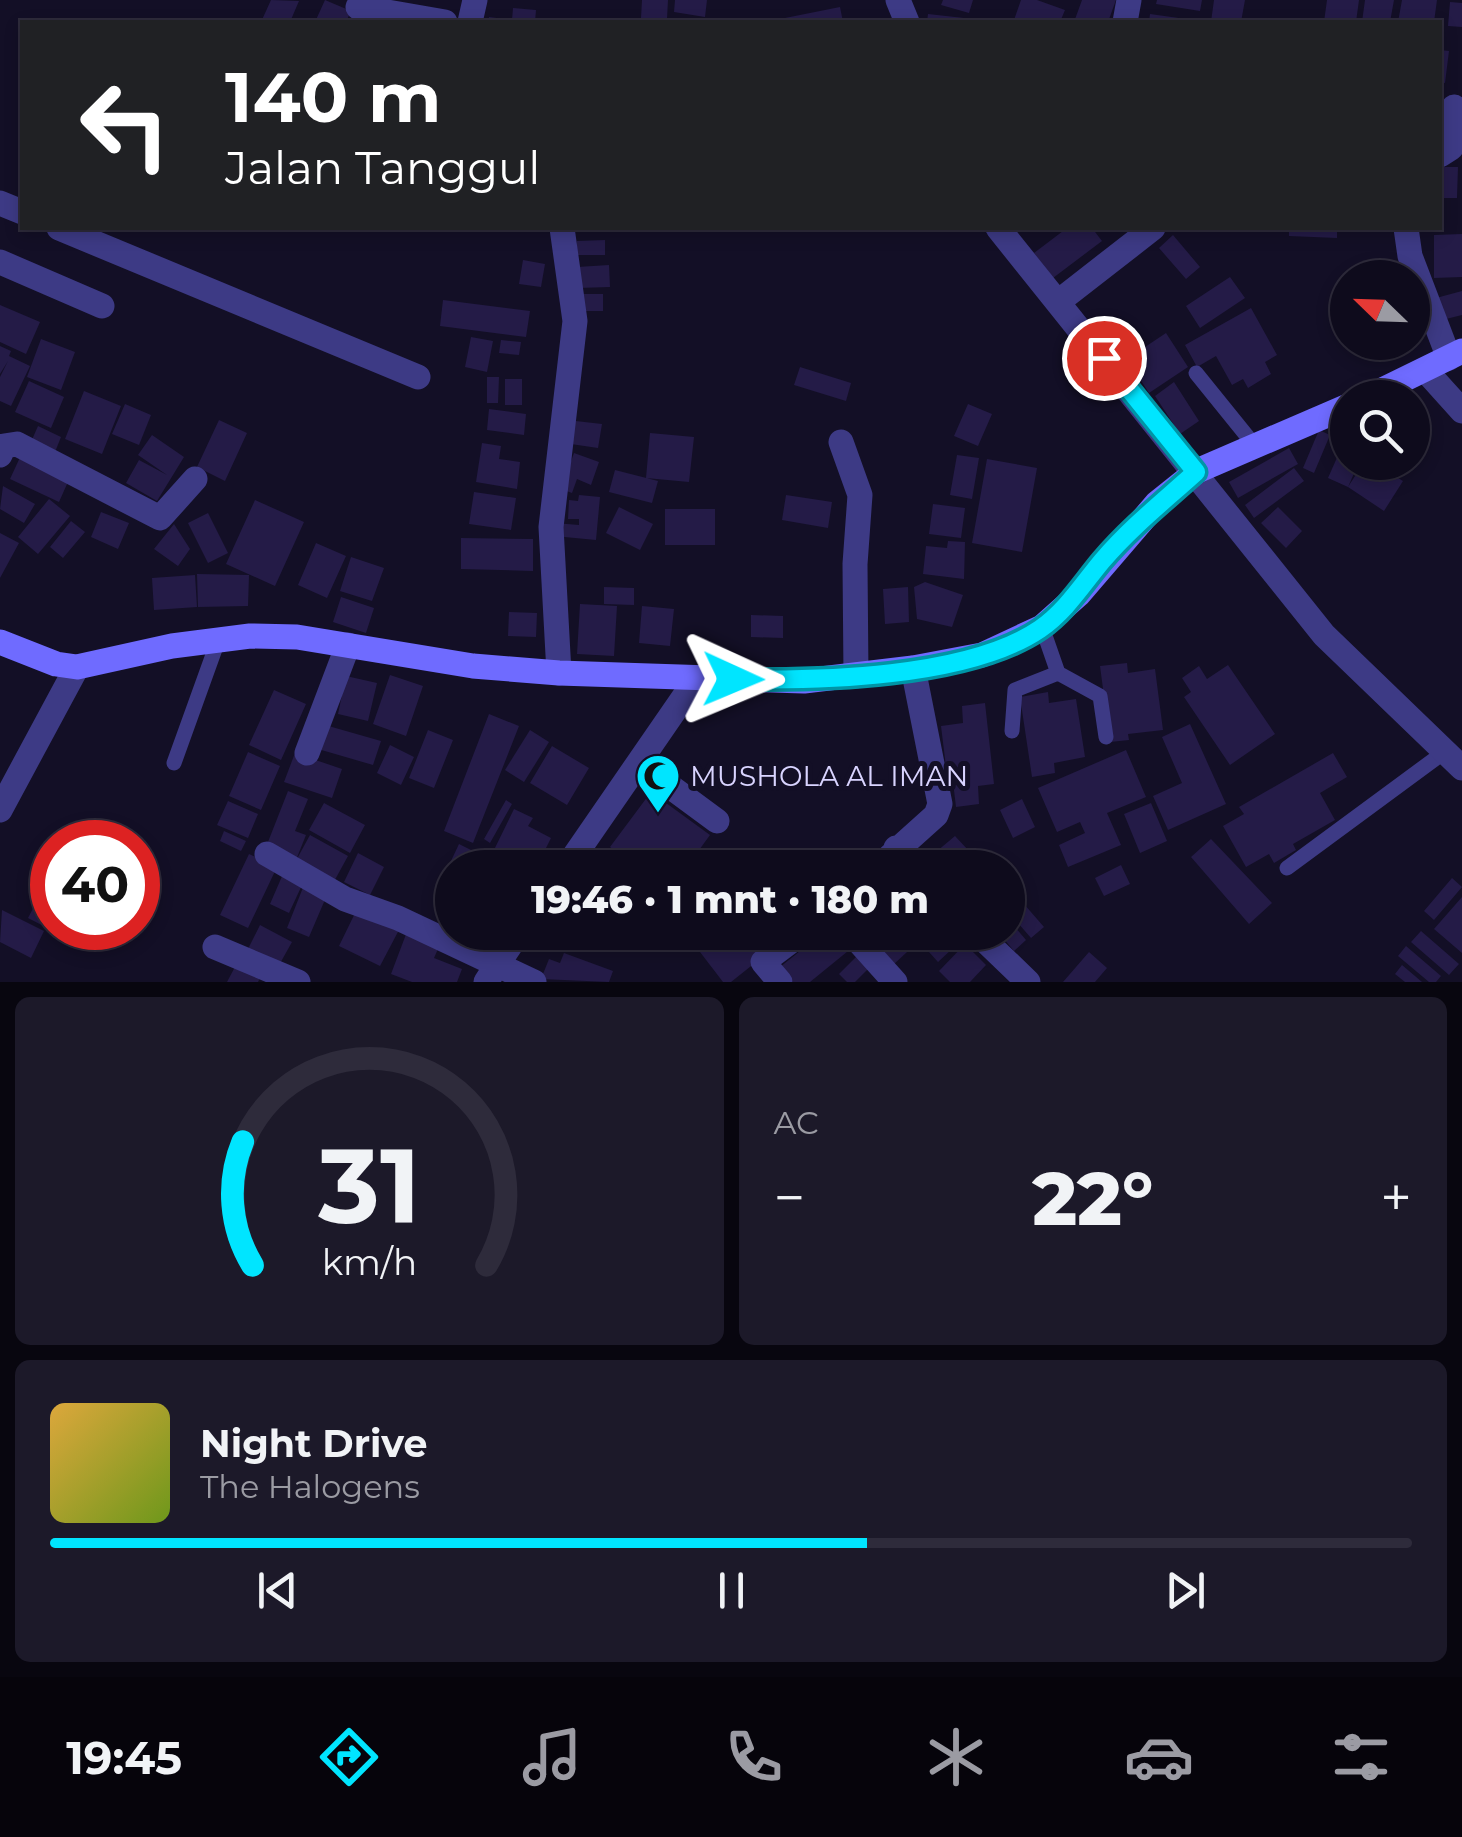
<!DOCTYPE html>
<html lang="id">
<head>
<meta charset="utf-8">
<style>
  :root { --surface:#0e0b1c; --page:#1c1929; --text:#f1f3f6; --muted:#9b9ba3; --line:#2e2b3b; --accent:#00e5ff }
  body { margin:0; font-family:Montserrat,sans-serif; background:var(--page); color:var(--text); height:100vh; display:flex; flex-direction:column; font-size:38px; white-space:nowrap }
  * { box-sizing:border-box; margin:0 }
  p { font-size:32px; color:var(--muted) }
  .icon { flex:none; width:55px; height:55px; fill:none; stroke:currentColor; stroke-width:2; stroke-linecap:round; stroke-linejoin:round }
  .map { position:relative; height:982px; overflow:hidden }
  .side { display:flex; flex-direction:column; gap:15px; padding:15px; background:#08060f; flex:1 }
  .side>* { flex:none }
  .guide { position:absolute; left:20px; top:20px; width:1422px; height:210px; border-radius:0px; box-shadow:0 5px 15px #0003,0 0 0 2px var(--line); background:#202124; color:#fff; overflow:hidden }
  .needle { width:65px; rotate:293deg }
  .tools { position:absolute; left:1330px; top:260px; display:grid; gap:20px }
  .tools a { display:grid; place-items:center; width:100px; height:100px; border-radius:50%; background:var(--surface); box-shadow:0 5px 15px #0003,0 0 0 2px var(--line); font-size:50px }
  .speed { position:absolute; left:30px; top:820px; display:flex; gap:20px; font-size:50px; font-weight:700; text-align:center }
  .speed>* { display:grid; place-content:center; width:130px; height:130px; border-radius:50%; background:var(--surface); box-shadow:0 5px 15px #0003,0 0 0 2px var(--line); line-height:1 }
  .speed .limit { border:15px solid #d22; background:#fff; color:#111 }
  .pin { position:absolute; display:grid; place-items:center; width:85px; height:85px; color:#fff; margin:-42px; border:5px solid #fff; border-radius:50%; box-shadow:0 2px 10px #0007 }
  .me { position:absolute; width:110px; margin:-55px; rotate:91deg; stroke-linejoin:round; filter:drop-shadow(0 0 8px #0008) }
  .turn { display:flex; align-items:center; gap:35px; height:210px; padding:0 40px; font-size:45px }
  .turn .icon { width:130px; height:130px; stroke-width:2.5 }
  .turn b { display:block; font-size:70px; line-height:85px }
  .big { font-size:75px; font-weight:800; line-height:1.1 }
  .side .card { flex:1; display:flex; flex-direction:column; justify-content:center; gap:15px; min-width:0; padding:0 35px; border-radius:15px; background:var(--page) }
  .side .dial { align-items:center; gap:0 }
  .dial svg { height:260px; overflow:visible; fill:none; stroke:var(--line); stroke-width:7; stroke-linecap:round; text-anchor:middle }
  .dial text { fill:var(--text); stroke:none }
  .song { display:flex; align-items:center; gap:30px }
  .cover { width:120px; height:120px; border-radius:15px; background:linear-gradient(135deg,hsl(40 70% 55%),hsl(80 70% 35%)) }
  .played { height:10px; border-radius:5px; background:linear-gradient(90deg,var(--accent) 60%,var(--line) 60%) }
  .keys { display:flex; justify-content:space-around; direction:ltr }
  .heat { display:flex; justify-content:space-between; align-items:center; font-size:55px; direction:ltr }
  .side .tiles { flex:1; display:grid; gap:15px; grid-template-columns:1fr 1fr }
  .card:last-child { grid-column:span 2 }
  .trip { position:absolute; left:435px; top:850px; width:590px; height:100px; border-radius:50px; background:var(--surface); box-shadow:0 5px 15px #0003,0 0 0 2px var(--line); font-weight:800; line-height:100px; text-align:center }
  .tabs { display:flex; height:160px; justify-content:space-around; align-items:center; background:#06040b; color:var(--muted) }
  .tabs .icon { width:70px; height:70px }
  .tabs .on { color:var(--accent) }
  .tabs b { font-size:45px; color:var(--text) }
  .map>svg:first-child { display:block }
  .building { fill:#241b47 }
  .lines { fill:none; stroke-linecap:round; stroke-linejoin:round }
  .lane { stroke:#3d3a85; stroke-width:15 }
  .street { stroke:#3d3a85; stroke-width:25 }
  .secondary { stroke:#6f6bff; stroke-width:25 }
  .route-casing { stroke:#0095a6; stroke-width:25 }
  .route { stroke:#00e5ff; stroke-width:18 }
  .labels { text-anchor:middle; stroke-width:10; stroke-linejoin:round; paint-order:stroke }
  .poi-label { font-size:28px; fill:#d9d4ff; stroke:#130f26; text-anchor:start }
</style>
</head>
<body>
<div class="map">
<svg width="1462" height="982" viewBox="0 0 1462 982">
  <rect width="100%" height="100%" fill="#130f26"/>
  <path class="building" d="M 271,0 L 299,1 L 290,22 L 261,22 Z
    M 325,0 L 351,11 L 346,22 L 315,22 Z
    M 642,0 L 668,0 L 667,19 L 641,18 Z
    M 675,0 L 707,0 L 705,17 L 674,12 Z
    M 943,0 L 973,0 L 969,13 L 941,5 Z
    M 1021,0 L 1037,0 L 1065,10 L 1060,22 L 1014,20 Z
    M 1082,0 L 1116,0 L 1108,22 L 1074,22 Z
    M 1157,0 L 1202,0 L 1200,11 L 1156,4 Z
    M 1214,0 L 1245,0 L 1241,22 L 1211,22 Z
    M 1327,0 L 1359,0 L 1356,22 L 1324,22 Z
    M 1365,0 L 1394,0 L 1390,22 L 1362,22 Z
    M 1402,0 L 1437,0 L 1434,22 L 1398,22 Z
    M 1450,2 L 1462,3 L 1462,27 L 1448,26 Z
    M 840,7 L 843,22 L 786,22 L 785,18 Z
    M 513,8 L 536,10 L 535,22 L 489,22 L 489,17 L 512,20 Z
    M 928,14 L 964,18 L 963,22 L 927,22 Z
    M 1150,14 L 1193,20 L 1193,22 L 1149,22 Z
    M 1440,50 L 1449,51 L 1445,83 L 1440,82 Z
    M 1440,167 L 1458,167 L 1457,198 L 1440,198 Z
    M 1067,228 L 1092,228 L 1102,241 L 1053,278 L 1034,253 Z
    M 1289,228 L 1337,228 L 1337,238 L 1289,236 Z
    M 1462,234 L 1462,277 L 1434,278 L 1434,235 Z
    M 1173,235 L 1200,267 L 1186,279 L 1159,248 Z
    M 605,240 L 605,255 L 577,255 L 577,241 Z
    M 523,260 L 545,264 L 541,287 L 519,284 Z
    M 609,265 L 610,287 L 578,288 L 577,267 Z
    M 1230,277 L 1245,298 L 1200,328 L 1186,306 Z
    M 1462,291 L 1462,315 L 1442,320 L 1436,298 Z
    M 582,294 L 603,294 L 603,311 L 582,311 Z
    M 443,300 L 530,311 L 526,337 L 440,326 Z
    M 0,305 L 40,322 L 26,354 L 0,342 Z
    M 1251,308 L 1277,355 L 1265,362 L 1271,374 L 1248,388 L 1243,379 L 1232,385 L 1216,356 L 1197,367 L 1185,345 Z
    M 1166,333 L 1188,367 L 1149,393 L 1127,359 Z
    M 471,337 L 493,341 L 487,372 L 465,367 Z
    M 41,339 L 75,352 L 61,390 L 27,377 Z
    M 501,340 L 521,342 L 519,355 L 499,353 Z
    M 0,346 L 11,351 L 9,356 L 30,366 L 11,406 L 0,401 L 0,377 L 8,361 L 0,374 Z
    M 800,367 L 851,383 L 846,401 L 794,385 Z
    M 487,377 L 499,377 L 498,403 L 487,403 Z
    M 505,379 L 522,379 L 522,405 L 505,405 Z
    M 29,381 L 64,397 L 51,428 L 15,412 Z
    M 1174,382 L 1199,421 L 1180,434 L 1155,396 Z
    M 84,391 L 121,406 L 102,454 L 65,439 Z
    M 125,404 L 151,415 L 139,445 L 112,434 Z
    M 968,404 L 992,414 L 978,446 L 954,436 Z
    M 489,409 L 526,414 L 524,435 L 487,430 Z
    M 219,420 L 247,433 L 225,481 L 197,467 Z
    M 567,420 L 602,424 L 598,448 L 564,443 Z
    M 38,426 L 61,437 L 55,452 L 31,442 Z
    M 1319,430 L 1330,435 L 1314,473 L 1303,468 Z
    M 650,433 L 694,437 L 689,482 L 646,478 Z
    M 152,435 L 184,457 L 157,501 L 126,483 L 139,460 L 167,475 L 138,455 Z
    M 482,443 L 501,446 L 499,459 L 520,462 L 517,489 L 476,482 Z
    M 1343,444 L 1348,446 L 1348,462 L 1359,462 L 1348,487 L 1328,478 Z
    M 1289,448 L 1298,464 L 1238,498 L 1229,482 Z
    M 22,453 L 71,475 L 59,502 L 10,479 Z
    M 574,453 L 599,462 L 591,485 L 577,479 L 572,493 L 561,489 Z
    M 957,455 L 979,458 L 972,499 L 950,495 Z
    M 987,459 L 1037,468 L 1022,552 L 972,543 Z
    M 1364,462 L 1383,462 L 1380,467 L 1403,481 L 1384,511 L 1348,487 Z
    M 1294,468 L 1304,481 L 1254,518 L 1245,505 Z
    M 615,470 L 658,481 L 652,503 L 609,492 Z
    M 3,486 L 35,504 L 24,523 L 0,509 Z
    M 474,492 L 516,498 L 511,530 L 469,524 Z
    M 579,495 L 600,497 L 596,540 L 554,536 L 555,523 L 579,525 L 579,519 L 568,519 L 569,500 L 578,501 Z
    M 786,495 L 832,502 L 828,528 L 782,520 Z
    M 49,499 L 70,516 L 38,554 L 18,537 Z
    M 255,500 L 304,522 L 275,586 L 226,564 Z
    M 933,504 L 965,508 L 961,538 L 929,534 Z
    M 619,507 L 653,524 L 640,550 L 606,533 Z
    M 1278,507 L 1302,531 L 1286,548 L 1261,523 Z
    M 665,509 L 715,509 L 715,545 L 665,545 Z
    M 101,512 L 129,523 L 118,549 L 91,537 Z
    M 208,513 L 228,553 L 208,563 L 188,523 Z
    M 71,521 L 85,532 L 63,558 L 50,547 Z
    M 174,524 L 190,549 L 178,566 L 154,549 Z
    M 0,533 L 19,543 L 0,578 Z
    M 461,538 L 533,539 L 533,571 L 461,569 Z
    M 948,541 L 965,542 L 964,579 L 923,574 L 926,546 L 947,548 Z
    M 316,543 L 346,556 L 327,598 L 298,585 Z
    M 351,557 L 384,568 L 372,601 L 340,591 Z
    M 197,574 L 249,575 L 248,606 L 198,607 Z
    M 195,575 L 197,607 L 154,610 L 152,578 Z
    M 925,582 L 963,595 L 952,627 L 917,619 L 914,587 Z
    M 604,587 L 634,588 L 634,605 L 604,604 Z
    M 908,587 L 909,622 L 885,624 L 883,589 Z
    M 341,597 L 374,608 L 366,633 L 333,622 Z
    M 580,604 L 617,606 L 614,656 L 577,654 Z
    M 642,606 L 674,609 L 670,646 L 639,643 Z
    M 509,612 L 537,613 L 536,637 L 508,636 Z
    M 751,615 L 783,616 L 783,638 L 751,637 Z
    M 1127,663 L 1128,673 L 1155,669 L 1163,730 L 1128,734 L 1129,740 L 1110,742 L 1100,666 Z
    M 1228,665 L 1275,734 L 1230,765 L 1184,697 L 1191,692 L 1182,678 L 1199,666 L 1207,679 Z
    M 390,675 L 423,686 L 406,736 L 373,724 Z
    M 346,676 L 377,683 L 368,721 L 338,714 Z
    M 274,690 L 306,704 L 281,760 L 249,745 Z
    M 1048,692 L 1049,703 L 1076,699 L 1085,757 L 1054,763 L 1055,773 L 1032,777 L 1020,697 Z
    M 985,703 L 994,784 L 978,786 L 979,804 L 956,807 L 953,782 L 948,783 L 941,726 L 963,723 L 962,706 Z
    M 489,714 L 519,726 L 473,843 L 444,831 Z
    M 1190,724 L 1226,804 L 1168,830 L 1153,796 L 1182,783 L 1162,737 Z
    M 325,725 L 381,741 L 373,765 L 318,749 Z
    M 428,730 L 453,740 L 434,788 L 409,778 Z
    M 530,730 L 549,742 L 524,782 L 505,770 Z
    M 390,745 L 414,757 L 401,785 L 377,773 Z
    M 552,746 L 589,768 L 567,805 L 530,783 Z
    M 1126,750 L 1146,797 L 1107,813 L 1121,845 L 1068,867 L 1059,845 L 1085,833 L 1080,822 L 1057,832 L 1038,788 Z
    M 248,752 L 280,766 L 261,810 L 229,796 Z
    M 295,753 L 342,769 L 332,798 L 284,782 Z
    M 1333,753 L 1347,777 L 1320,793 L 1335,820 L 1293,844 L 1296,850 L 1274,863 L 1269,854 L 1246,867 L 1223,826 L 1244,814 L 1239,807 Z
    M 288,791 L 308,799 L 295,831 L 306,835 L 296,860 L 266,847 Z
    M 651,792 L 710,835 L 686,868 L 637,868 L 610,847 Z
    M 1022,799 L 1035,827 L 1013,838 L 1000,810 Z
    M 506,800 L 512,804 L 490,843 L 484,839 Z
    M 228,801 L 258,814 L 248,838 L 217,825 Z
    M 324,803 L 365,825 L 350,853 L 309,830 Z
    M 1151,803 L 1167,841 L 1140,853 L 1124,814 Z
    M 514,809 L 533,818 L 528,826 L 551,838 L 536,868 L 524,868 L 493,852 Z
    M 224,831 L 246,841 L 241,851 L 220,841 Z
    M 310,835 L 348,856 L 331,887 L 293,866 Z
    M 955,836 L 969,851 L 950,868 L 929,868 L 924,862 Z
    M 1211,839 L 1272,903 L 1249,924 L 1191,857 Z
    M 459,844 L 483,856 L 506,868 L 452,868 L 452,885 L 442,880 Z
    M 831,850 L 845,868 L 808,868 Z
    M 358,853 L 384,867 L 370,895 L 344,882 Z
    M 249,854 L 277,867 L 248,928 L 220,915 Z
    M 1121,865 L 1130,884 L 1104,896 L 1095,878 Z
    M 52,872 L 52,928 L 65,928 L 61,935 L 28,918 Z
    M 283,874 L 303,883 L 289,913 L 270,904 Z
    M 1452,878 L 1462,887 L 1434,920 L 1424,911 Z
    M 304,885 L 327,895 L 309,937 L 287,928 Z
    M 1462,897 L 1462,953 L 1434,929 Z
    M 1024,904 L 1044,927 L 1031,938 L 1011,915 Z
    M 358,907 L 400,928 L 380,966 L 339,946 Z
    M 2,910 L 44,931 L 31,958 L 0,942 Z
    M 1008,919 L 1026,940 L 1014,951 L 998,932 L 1008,932 Z
    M 260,925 L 292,942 L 278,967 L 247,951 Z
    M 408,929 L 441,942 L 434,958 L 462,969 L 457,982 L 412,982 L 391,974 Z
    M 1421,931 L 1459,964 L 1449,975 L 1411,942 Z
    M 725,932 L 794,932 L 731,982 L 723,982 L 700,952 Z
    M 824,932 L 841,932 L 853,947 L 810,982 L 793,982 L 780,967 Z
    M 903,932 L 914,932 L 920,940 L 893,965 L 881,953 Z
    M 931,932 L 957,932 L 946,943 L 952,949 L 938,962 L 920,942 Z
    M 965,944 L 986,965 L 970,982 L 950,982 L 939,971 Z
    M 1406,946 L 1441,976 L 1436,982 L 1429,982 L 1398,956 Z
    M 1089,952 L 1107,968 L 1095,982 L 1063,982 Z
    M 564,953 L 613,971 L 609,982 L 541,979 L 549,959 L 560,963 Z
    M 859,954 L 871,966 L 855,982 L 847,982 L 839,974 Z
    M 236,965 L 260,978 L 258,982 L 227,982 Z
    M 1402,965 L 1422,982 L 1405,982 L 1395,974 Z"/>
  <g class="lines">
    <path class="lane" d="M 1196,373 L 1255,446
      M 1058,673 L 1100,696 L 1106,737
      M 1012,731 L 1015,690 L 1058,673 L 1042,627
      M 174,763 L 219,638
      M 1287,868 L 1443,753"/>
    <path class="street" d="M 898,0 L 907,22
      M 358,7 L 445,22
      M 470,22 L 475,0
      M 1125,22 L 1129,0
      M 1440,155 L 1451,148 L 1454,107
      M 0,203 L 22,212
      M 59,228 L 418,377
      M 998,228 L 1324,635 L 1462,768
      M 1406,228 L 1410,256 L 1449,358
      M 0,262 L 102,306
      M 1058,302 L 1153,228
      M 1426,371 L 1462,411
      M 841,442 L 860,495 L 855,564 L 856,676
      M 0,455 L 4,446 L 17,444 L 160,518 L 195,479
      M 559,673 L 551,527 L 575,321 L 562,228
      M 307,753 L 348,645
      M 641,765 L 717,821
      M 0,810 L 77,667
      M 896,848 L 915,868
      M 267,854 L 345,899 L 398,918 L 534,982
      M 566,868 L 697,678
      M 877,868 L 936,815 L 940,804 L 913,668
      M 850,932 L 895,982
      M 976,932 L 1028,982
      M 215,947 L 298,982
      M 486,982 L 519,932
      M 780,982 L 763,962 L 803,932"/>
    <path class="secondary" d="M 1366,398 L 1462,351
      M 0,642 L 56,664 L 77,667 L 172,646 L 250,636 L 297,637 L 473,666 L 559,673 L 804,681 L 913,668 L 982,655 L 1042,627 L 1078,595 L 1157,503 L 1197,471 L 1348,406"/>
  </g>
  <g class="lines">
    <defs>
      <path id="route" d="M 733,679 C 818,681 968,678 1040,629 C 1066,611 1082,585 1102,561 C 1131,527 1164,501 1196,472 L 1104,358"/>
    </defs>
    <use href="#route" class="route-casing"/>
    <use href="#route" class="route"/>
  </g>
  <defs>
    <symbol id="mosque-pin" viewBox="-11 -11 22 30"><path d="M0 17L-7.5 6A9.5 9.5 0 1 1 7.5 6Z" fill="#00e5ff" stroke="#130f26"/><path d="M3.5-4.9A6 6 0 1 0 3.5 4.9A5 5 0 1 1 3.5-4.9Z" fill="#111"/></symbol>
  </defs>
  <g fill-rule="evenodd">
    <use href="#mosque-pin" x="633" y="751" width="50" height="68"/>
  </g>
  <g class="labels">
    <g class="poi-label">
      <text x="690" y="786">MUSHOLA AL IMAN</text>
    </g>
  </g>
</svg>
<div class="tools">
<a><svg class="needle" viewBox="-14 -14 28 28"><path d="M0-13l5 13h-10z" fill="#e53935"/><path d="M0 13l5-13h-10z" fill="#9b9ba3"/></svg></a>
<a><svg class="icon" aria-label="search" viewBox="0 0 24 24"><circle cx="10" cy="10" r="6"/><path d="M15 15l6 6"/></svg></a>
</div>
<div class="speed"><div class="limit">40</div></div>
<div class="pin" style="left:1104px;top:358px;background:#d93025"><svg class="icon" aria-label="arrive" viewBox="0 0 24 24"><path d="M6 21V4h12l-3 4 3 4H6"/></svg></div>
<svg class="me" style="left:733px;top:679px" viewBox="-20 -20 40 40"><path d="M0-17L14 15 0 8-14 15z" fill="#00e5ff" stroke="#fff" stroke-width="4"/></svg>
<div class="trip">19:46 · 1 mnt · 180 m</div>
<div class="guide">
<div class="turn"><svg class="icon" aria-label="left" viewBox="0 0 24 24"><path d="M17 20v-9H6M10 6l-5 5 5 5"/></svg><div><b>140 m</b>Jalan Tanggul</div></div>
</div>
</div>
<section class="side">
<div class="tiles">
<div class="card dial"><svg viewBox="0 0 100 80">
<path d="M14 69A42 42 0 1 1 86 69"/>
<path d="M14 69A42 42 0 0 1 11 31" stroke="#00e5ff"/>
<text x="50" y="56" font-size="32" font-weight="700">31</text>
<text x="50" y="72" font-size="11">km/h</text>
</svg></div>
<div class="card"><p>AC</p>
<div class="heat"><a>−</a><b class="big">22°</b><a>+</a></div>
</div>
<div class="card">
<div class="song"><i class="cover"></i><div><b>Night Drive</b><p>The Halogens</p></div></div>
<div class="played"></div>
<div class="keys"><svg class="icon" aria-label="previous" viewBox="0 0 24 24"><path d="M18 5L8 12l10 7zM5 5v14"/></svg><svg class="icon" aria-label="pause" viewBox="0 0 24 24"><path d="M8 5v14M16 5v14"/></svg><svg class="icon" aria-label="next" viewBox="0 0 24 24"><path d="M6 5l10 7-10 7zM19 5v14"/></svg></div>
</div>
</div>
</section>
<nav class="tabs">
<b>19:45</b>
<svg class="icon on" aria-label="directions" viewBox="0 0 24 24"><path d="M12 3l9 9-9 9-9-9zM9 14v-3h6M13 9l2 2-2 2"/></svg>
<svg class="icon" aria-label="music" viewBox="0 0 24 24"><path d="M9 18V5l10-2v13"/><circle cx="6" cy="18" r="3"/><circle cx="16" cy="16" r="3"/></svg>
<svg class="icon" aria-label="phone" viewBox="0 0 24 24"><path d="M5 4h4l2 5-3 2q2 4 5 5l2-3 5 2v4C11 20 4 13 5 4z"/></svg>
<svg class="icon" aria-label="climate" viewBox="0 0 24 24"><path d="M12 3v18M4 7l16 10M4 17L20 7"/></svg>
<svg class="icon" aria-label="car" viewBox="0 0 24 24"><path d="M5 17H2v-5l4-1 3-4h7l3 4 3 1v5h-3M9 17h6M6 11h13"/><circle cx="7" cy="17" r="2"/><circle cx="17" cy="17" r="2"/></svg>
<svg class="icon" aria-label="filters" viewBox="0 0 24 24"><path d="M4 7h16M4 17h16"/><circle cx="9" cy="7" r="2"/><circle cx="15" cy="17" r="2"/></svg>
</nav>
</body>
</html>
